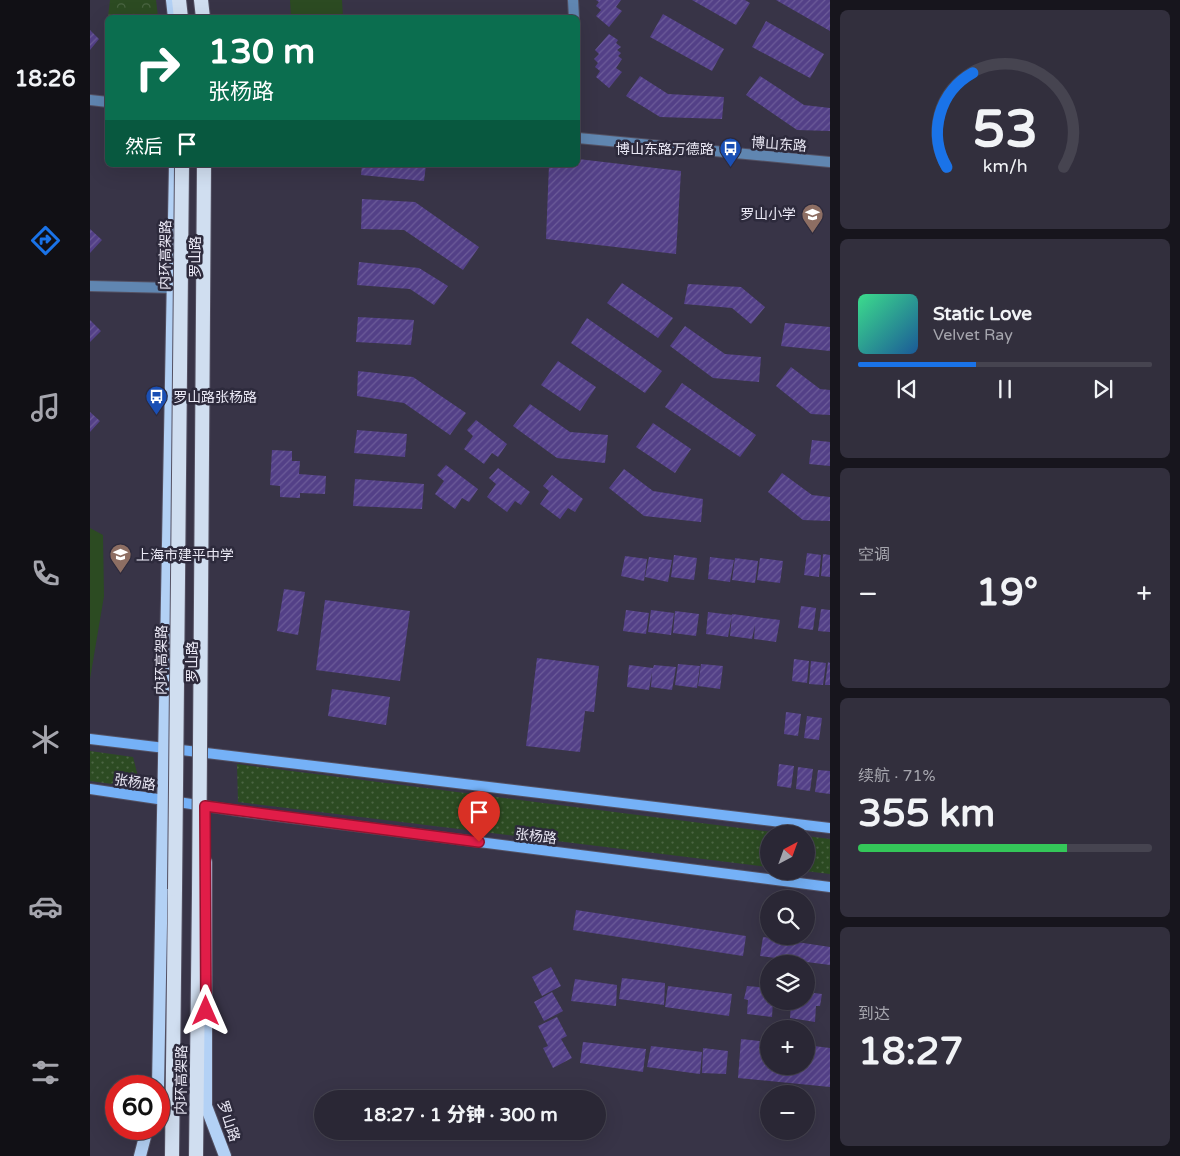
<!DOCTYPE html>
<html lang="zh">
<head>
<meta charset="utf-8">
<style>
  :root { --surface:#2a2735; --page:#322f3d; --text:#f1f3f6; --muted:#a5a5ad; --line:#464450; --accent:#1a73e8 }
  body { margin:0; font-family:"Varela Round","Noto Sans SC",sans-serif; background:var(--page); color:var(--text); height:100vh; display:flex; flex-direction:column; font-size:19px; white-space:nowrap }
  * { box-sizing:border-box; margin:0 }
  p { font-size:16px; color:var(--muted) }
  .icon { flex:none; width:28px; height:28px; fill:none; stroke:currentColor; stroke-width:2; stroke-linecap:round; stroke-linejoin:round }
  .map { position:relative; flex:1; overflow:hidden }
  .details { display:flex; flex-direction:column; gap:10px; padding:10px; background:#17151d; width:350px }
  .details>* { flex:none }
  .hud { position:absolute; left:15px; top:15px; width:475px; height:152px; border-radius:8px; box-shadow:0 5px 20px #0002,0 0 0 1px var(--line); background:#0b6e4f; color:#fff; overflow:hidden }
  .needle { width:32px; rotate:41deg }
  .fabs { position:absolute; left:670px; top:825px; display:grid; gap:10px }
  .fabs a { display:grid; place-items:center; width:55px; height:55px; border-radius:50%; background:var(--surface); box-shadow:0 5px 20px #0002,0 0 0 1px var(--line); font-size:25px }
  .speed { position:absolute; left:15px; top:1075px; display:flex; gap:10px; font-size:25px; font-weight:700; text-align:center }
  .speed>* { display:grid; place-content:center; width:65px; height:65px; border-radius:50%; background:var(--surface); box-shadow:0 5px 20px #0002,0 0 0 1px var(--line); line-height:1 }
  .speed .limit { border:8px solid #d22; background:#fff; color:#111 }
  .pin { position:absolute; display:grid; place-items:center; width:42px; height:42px; color:#fff; margin:-51px -21px; border-radius:50% 50% 50% 0; rotate:-45deg; box-shadow:0 0 5px #0007 }
  .pin .icon { rotate:45deg }
  .me { position:absolute; width:55px; margin:-28px; rotate:0deg; stroke-linejoin:round; filter:drop-shadow(0 0 4px #0008) }
  .turn { display:flex; align-items:center; gap:18px; height:105px; padding:0 20px; font-size:22px }
  .turn .icon { width:65px; height:65px; stroke-width:2.5 }
  .turn b { display:block; font-size:35px; line-height:42px }
  .then { display:flex; align-items:center; height:48px; padding:0 20px; background:#0003; gap:10px; font-size:19px }
  .big { font-size:38px; font-weight:800; line-height:1.1 }
  .details .card { flex:1; display:flex; flex-direction:column; justify-content:center; gap:8px; min-width:0; padding:0 18px; border-radius:8px; background:var(--page) }
  .details .dial { align-items:center; gap:0 }
  .dial svg { height:130px; overflow:visible; fill:none; stroke:var(--line); stroke-width:7; stroke-linecap:round; text-anchor:middle }
  .dial text { fill:var(--text); stroke:none }
  .song { display:flex; align-items:center; gap:15px }
  .cover { width:60px; height:60px; border-radius:8px; background:linear-gradient(135deg,hsl(150 70% 55%),hsl(210 70% 35%)) }
  .played { height:5px; border-radius:2px; background:linear-gradient(90deg,var(--accent) 40%,var(--line) 40%) }
  .keys { display:flex; justify-content:space-around; direction:ltr }
  .heat { display:flex; justify-content:space-between; align-items:center; font-size:28px; direction:ltr }
  .charge { height:8px; border-radius:4px; background:linear-gradient(90deg,#34c759 71%,var(--line) 0) }
  .trip { position:absolute; left:224px; top:1090px; width:292px; height:50px; border-radius:25px; background:var(--surface); box-shadow:0 5px 20px #0002,0 0 0 1px var(--line); font-weight:800; line-height:50px; text-align:center }
  main { display:flex; flex:1; min-height:0 }
  .tab-bar { display:flex; flex-direction:column; width:90px; justify-content:space-around; align-items:center; background:#111015; color:var(--muted) }
  .tab-bar .icon { width:35px; height:35px }
  .tab-bar .selected { color:var(--accent) }
  .tab-bar b { font-size:22px; color:var(--text) }
  .map>svg:first-child { display:block }
  .grass { fill:url(#grass-dots) }
  .park { fill:url(#park-crowns) }
  .pitch { fill:#2c4b22 }
  .building { fill:url(#building-hatch) }
  .lines { fill:none; stroke-linecap:round; stroke-linejoin:round }
  .minor-casing { stroke:#545163; stroke-width:12 }
  .tertiary-casing { stroke:#545163; stroke-width:12 }
  .secondary-casing { stroke:#545163; stroke-width:12 }
  .primary-casing { stroke:#545163; stroke-width:14 }
  .trunk-casing { stroke:#545163; stroke-width:16 }
  .minor { stroke:#6086b1; stroke-width:10 }
  .tertiary { stroke:#6086b1; stroke-width:10 }
  .secondary { stroke:#75b1f7; stroke-width:10 }
  .primary { stroke:#b3d1f5; stroke-width:12 }
  .trunk { stroke:#d0def0; stroke-width:14 }
  .trunk-bridge-casing { stroke:#545163; stroke-width:16; stroke-linecap:butt }
  .trunk-bridge { stroke:#d0def0; stroke-width:14 }
  .route-casing { stroke:#92132f; stroke-width:12 }
  .route { stroke:#e11d48; stroke-width:9 }
  .labels { text-anchor:middle; stroke-width:5; stroke-linejoin:round; paint-order:stroke }
  .street-label { font-size:14px; fill:#eae8f5; stroke:#2d2a3c }
  .poi-label { font-size:14px; fill:#eae8f5; stroke:#2d2a3c; text-anchor:end }
</style>
</head>
<body>
<main>
<nav class="tab-bar">
<b>18:26</b>
<svg class="icon selected" aria-label="directions" viewBox="0 0 24 24"><path d="M12 3l9 9-9 9-9-9zM9 14v-3h6M13 9l2 2-2 2"/></svg>
<svg class="icon" aria-label="music" viewBox="0 0 24 24"><path d="M9 18V5l10-2v13"/><circle cx="6" cy="18" r="3"/><circle cx="16" cy="16" r="3"/></svg>
<svg class="icon" aria-label="phone" viewBox="0 0 24 24"><path d="M5 4h4l2 5-3 2q2 4 5 5l2-3 5 2v4C11 20 4 13 5 4z"/></svg>
<svg class="icon" aria-label="climate" viewBox="0 0 24 24"><path d="M12 3v18M4 7l16 10M4 17L20 7"/></svg>
<svg class="icon" aria-label="car" viewBox="0 0 24 24"><path d="M5 17H2v-5l4-1 3-4h7l3 4 3 1v5h-3M9 17h6M6 11h13"/><circle cx="7" cy="17" r="2"/><circle cx="17" cy="17" r="2"/></svg>
<svg class="icon" aria-label="filters" viewBox="0 0 24 24"><path d="M4 7h16M4 17h16"/><circle cx="9" cy="7" r="2"/><circle cx="15" cy="17" r="2"/></svg>
</nav>
<div class="map">
<svg width="740" height="1156" viewBox="0 0 740 1156">
  <defs>
    <pattern id="grass-dots" width="8" height="8" patternUnits="userSpaceOnUse" patternTransform="scale(1.25)"><rect width="8" height="8" fill="#2c4b22"/><path d="M2 2h.1M6 6h.1" fill="none" stroke="#4b6543" stroke-width="1.8" stroke-linecap="round"/></pattern>
    <pattern id="park-crowns" width="20" height="18" patternUnits="userSpaceOnUse" patternTransform="scale(1.25)"><rect width="20" height="18" fill="#2c4b22"/><path d="M2 6a3 3 0 1 1 6 0M12 15a3 3 0 1 1 6 0" fill="none" stroke="#4b6543"/></pattern>
    <pattern id="building-hatch" width="6" height="6" patternUnits="userSpaceOnUse" patternTransform="scale(1.25)"><rect width="6" height="6" fill="#534087"/><path d="M-1 1l2-2M0 6l6-6M5 7l2-2" fill="none" stroke="#6c5c99"/></pattern>
  </defs>
  <rect width="100%" height="100%" fill="#383447"/>
  <path class="grass" d="M 0,751 L 43,757 L 51,788 L 0,781 Z
    M 147,764 L 698,834 L 679,834 L 679,867 L 148,802 Z
    M 716,836 L 740,839 L 740,874 L 715,871 Z"/>
  <path class="park" d="M 20,0 L 66,0 L 68,17 L 18,17 Z"/>
  <path class="pitch" d="M 200,0 L 252,0 L 253,17 L 201,17 Z
    M 0,528 L 13,535 L 14,596 L 0,679 Z"/>
  <path class="building" d="M 506,0 L 531,0 L 526,7 L 532,11 L 519,27 L 506,16 L 511,10 L 506,6 L 509,2 Z
    M 602,0 L 655,0 L 660,3 L 646,25 Z
    M 686,0 L 740,0 L 740,31 Z
    M 573,14 L 634,49 L 622,71 L 560,37 Z
    M 676,21 L 734,54 L 720,78 L 662,47 Z
    M 0,30 L 9,39 L 0,50 Z
    M 519,34 L 528,40 L 526,43 L 531,47 L 527,50 L 531,53 L 528,56 L 532,59 L 526,68 L 532,72 L 519,88 L 506,77 L 510,71 L 505,67 L 508,63 L 504,59 L 509,54 L 505,50 Z
    M 550,76 L 578,94 L 634,97 L 632,119 L 570,117 L 536,96 Z
    M 670,76 L 714,105 L 740,108 L 740,131 L 707,130 L 656,95 Z
    M 488,159 L 591,171 L 586,254 L 456,239 L 459,165 L 488,165 Z
    M 272,165 L 336,165 L 334,181 L 271,175 Z
    M 272,199 L 325,202 L 389,247 L 373,270 L 314,230 L 271,229 Z
    M 0,229 L 12,240 L 0,253 Z
    M 269,262 L 329,268 L 358,286 L 344,305 L 320,289 L 267,285 Z
    M 532,283 L 583,318 L 568,338 L 517,303 Z
    M 598,284 L 651,287 L 675,307 L 661,324 L 642,308 L 594,304 Z
    M 268,317 L 324,320 L 321,345 L 266,342 Z
    M 497,318 L 572,371 L 555,393 L 481,343 Z
    M 0,320 L 11,331 L 0,342 Z
    M 695,323 L 740,327 L 740,351 L 691,346 Z
    M 595,326 L 635,354 L 671,357 L 669,382 L 623,378 L 580,346 Z
    M 468,361 L 506,387 L 490,411 L 451,385 Z
    M 701,367 L 730,389 L 740,390 L 740,415 L 721,414 L 686,386 Z
    M 268,371 L 323,377 L 376,413 L 360,435 L 314,403 L 267,396 Z
    M 592,383 L 666,435 L 650,457 L 575,407 Z
    M 440,404 L 480,432 L 518,435 L 515,463 L 467,458 L 423,426 Z
    M 0,412 L 10,421 L 0,432 Z
    M 386,420 L 417,444 L 408,457 L 402,453 L 394,464 L 374,449 L 383,436 L 377,430 Z
    M 563,423 L 601,449 L 585,473 L 546,447 Z
    M 267,430 L 317,434 L 315,457 L 264,453 Z
    M 722,440 L 740,442 L 740,466 L 719,464 Z
    M 182,450 L 202,451 L 202,461 L 210,461 L 209,474 L 236,476 L 235,494 L 210,493 L 210,498 L 190,497 L 190,486 L 180,485 Z
    M 356,465 L 388,489 L 379,502 L 372,498 L 365,509 L 345,494 L 354,481 L 347,475 Z
    M 408,468 L 440,492 L 431,505 L 425,501 L 417,512 L 397,497 L 406,484 L 399,478 Z
    M 534,469 L 563,491 L 613,499 L 611,522 L 554,516 L 519,488 Z
    M 692,473 L 722,495 L 740,497 L 740,521 L 713,520 L 678,492 Z
    M 462,475 L 493,499 L 485,512 L 478,508 L 470,519 L 450,504 L 459,491 L 453,486 Z
    M 265,479 L 334,484 L 332,509 L 263,506 Z
    M 717,553 L 731,555 L 729,577 L 714,575 Z
    M 733,554 L 740,555 L 740,577 L 731,576 Z
    M 584,555 L 607,558 L 604,580 L 581,577 Z
    M 535,556 L 557,559 L 554,581 L 531,576 Z
    M 559,557 L 582,560 L 578,582 L 555,577 Z
    M 620,557 L 644,560 L 640,582 L 618,579 Z
    M 645,558 L 668,561 L 665,583 L 642,580 Z
    M 670,558 L 693,561 L 690,583 L 667,580 Z
    M 194,589 L 215,592 L 208,635 L 187,631 Z
    M 235,600 L 320,611 L 310,681 L 226,670 Z
    M 711,606 L 726,608 L 723,630 L 708,628 Z
    M 731,609 L 740,610 L 740,632 L 728,631 Z
    M 536,610 L 559,613 L 556,634 L 533,631 Z
    M 561,610 L 584,613 L 581,635 L 558,632 Z
    M 585,611 L 609,614 L 606,636 L 583,633 Z
    M 618,612 L 642,615 L 638,637 L 616,634 Z
    M 642,614 L 690,620 L 686,642 L 664,639 L 665,625 L 662,639 L 640,636 Z
    M 447,658 L 509,666 L 504,712 L 495,711 L 490,752 L 436,746 Z
    M 704,659 L 719,661 L 717,683 L 702,681 Z
    M 721,661 L 736,663 L 733,685 L 719,684 Z
    M 738,662 L 740,663 L 740,685 L 735,685 Z
    M 588,664 L 610,666 L 607,688 L 585,685 Z
    M 611,664 L 633,666 L 630,689 L 608,686 Z
    M 539,665 L 563,668 L 564,665 L 586,667 L 582,690 L 561,687 L 562,672 L 559,690 L 537,687 Z
    M 242,689 L 300,697 L 296,725 L 238,716 Z
    M 696,712 L 711,714 L 708,736 L 694,734 Z
    M 717,716 L 732,718 L 729,740 L 714,738 Z
    M 689,764 L 704,766 L 701,788 L 687,786 Z
    M 708,767 L 723,769 L 720,791 L 706,789 Z
    M 728,770 L 740,771 L 740,794 L 725,792 Z
    M 486,910 L 656,936 L 653,956 L 483,930 Z
    M 673,937 L 740,947 L 740,965 L 670,956 Z
    M 461,967 L 471,986 L 452,996 L 442,977 Z
    M 532,978 L 575,983 L 574,1005 L 529,999 Z
    M 485,979 L 527,985 L 526,1006 L 481,1001 Z
    M 578,986 L 642,994 L 639,1016 L 575,1007 Z
    M 657,986 L 679,988 L 679,1001 L 683,1001 L 682,1017 L 657,1014 L 658,1000 L 654,999 Z
    M 462,992 L 473,1011 L 454,1021 L 444,1002 Z
    M 716,992 L 732,994 L 730,1006 L 726,1006 L 725,1022 L 700,1018 L 701,1004 L 697,1004 L 698,1001 L 716,1001 Z
    M 467,1017 L 477,1036 L 471,1039 L 482,1058 L 463,1068 L 453,1048 L 458,1046 L 448,1026 Z
    M 651,1039 L 679,1042 L 679,1066 L 716,1066 L 716,1045 L 740,1048 L 740,1087 L 648,1078 Z
    M 493,1042 L 556,1049 L 553,1072 L 490,1063 Z
    M 561,1046 L 612,1052 L 610,1074 L 557,1067 Z
    M 613,1048 L 638,1051 L 636,1074 L 612,1073 Z"/>
  <g class="lines">
    <defs>
      <path id="minor" d="M 483,0 L 484,18
        M 0,286 L 83,288"/>
      <path id="tertiary" d="M 0,100 L 18,102
        M 488,138 L 740,162"/>
      <path id="secondary" d="M 0,739 L 740,828
        M 0,789 L 155,812 L 740,887"/>
      <path id="primary" d="M 82,0 L 84,18
        M 116,862 L 116,1106 L 135,1156
        M 68,1086 L 85,165
        M 50,1156 L 57,1129"/>
      <path id="trunk" d="M 89,0 L 91,18
        M 111,0 L 113,18
        M 82,1156 L 85,889
        M 106,1156 L 109,893"/>
    </defs>
    <use href="#minor" class="minor-casing"/>
    <use href="#tertiary" class="tertiary-casing"/>
    <use href="#secondary" class="secondary-casing"/>
    <use href="#primary" class="primary-casing"/>
    <use href="#trunk" class="trunk-casing"/>
    <use href="#minor" class="minor"/>
    <use href="#tertiary" class="tertiary"/>
    <use href="#secondary" class="secondary"/>
    <use href="#primary" class="primary"/>
    <use href="#trunk" class="trunk"/>
    <defs>
      <path id="trunk-bridge" d="M 85,889 L 92,165
        M 109,893 L 114,165"/>
    </defs>
    <use href="#trunk-bridge" class="trunk-bridge-casing"/>
    <use href="#trunk-bridge" class="trunk-bridge"/>
  </g>
  <g class="lines">
    <defs>
      <path id="route" d="M 116,1011 L 115,806 L 389,842"/>
    </defs>
    <use href="#route" class="route-casing"/>
    <use href="#route" class="route"/>
  </g>
  <defs>
    <symbol id="bus-pin" viewBox="-11 -11 22 30"><path d="M0 17L-7.5 6A9.5 9.5 0 1 1 7.5 6Z" fill="#1a4fb4" stroke="#2d2a3c"/><path d="M-5-6H5V4H4V6H2V4H-2V6H-4V4H-5ZM-3.5-4V0h7V-4ZM-3.5 1.2v1.5H-2V1.2ZM2 1.2v1.5H3.5V1.2Z" fill="#fff"/></symbol>
    <symbol id="school-pin" viewBox="-11 -11 22 30"><path d="M0 17L-7.5 6A9.5 9.5 0 1 1 7.5 6Z" fill="#8d6e63" stroke="#2d2a3c"/><path d="M0-5L7-2L0 1L-7-2ZM-4 1L0 2.5L4 1V4Q0 6-4 4Z" fill="#fff"/></symbol>
  </defs>
  <g fill-rule="evenodd">
    <use href="#bus-pin" x="628" y="136" width="25" height="34"/>
    <use href="#school-pin" x="710" y="202" width="25" height="34"/>
    <use href="#bus-pin" x="54" y="384" width="25" height="34"/>
    <use href="#school-pin" x="18" y="542" width="25" height="34"/>
  </g>
  <g class="labels">
    <g class="street-label">
      <text transform="translate(689 144) rotate(4)" y="5">博山东路</text>
      <text transform="translate(75 255) rotate(-89)" y="5">内环高架路</text>
      <text transform="translate(105 257) rotate(-90)" y="5">罗山路</text>
      <text transform="translate(71 660) rotate(-89)" y="5">内环高架路</text>
      <text transform="translate(102 662) rotate(-90)" y="5">罗山路</text>
      <text transform="translate(45 782) rotate(8)" y="5">张杨路</text>
      <text transform="translate(446 836) rotate(7)" y="5">张杨路</text>
      <text transform="translate(91 1080) rotate(-89)" y="5">内环高架路</text>
      <text transform="translate(139 1121) rotate(72)" y="5">罗山路</text>
    </g>
    <g class="poi-label">
      <text x="624" y="154">博山东路万德路</text>
      <text x="706" y="219">罗山小学</text>
      <text x="83" y="402" text-anchor="start">罗山路张杨路</text>
      <text x="46" y="560" text-anchor="start">上海市建平中学</text>
    </g>
  </g>
</svg>
<div class="fabs">
<a><svg class="needle" viewBox="-14 -14 28 28"><path d="M0-13l5 13h-10z" fill="#e53935"/><path d="M0 13l5-13h-10z" fill="#a5a5ad"/></svg></a>
<a><svg class="icon" aria-label="search" viewBox="0 0 24 24"><circle cx="10" cy="10" r="6"/><path d="M15 15l6 6"/></svg></a>
<a><svg class="icon" aria-label="layers" viewBox="0 0 24 24"><path d="M12 4l9 5-9 5-9-5zM3 14l9 5 9-5"/></svg></a>
<a>+</a>
<a>−</a>
</div>
<div class="speed"><div class="limit">60</div></div>
<div class="pin" style="left:389px;top:842px;background:#d93025"><svg class="icon" aria-label="arrive" viewBox="0 0 24 24"><path d="M6 21V4h12l-3 4 3 4H6"/></svg></div>
<svg class="me" style="left:116px;top:1011px" viewBox="-20 -20 40 40"><path d="M0-17L14 15 0 8-14 15z" fill="#e11d48" stroke="#fff" stroke-width="4"/></svg>
<div class="trip">18:27 · 1 分钟 · 300 m</div>
<div class="hud">
<div class="turn"><svg class="icon" aria-label="right" viewBox="0 0 24 24"><path d="M7 20v-9h11M14 6l5 5-5 5"/></svg><div><b>130 m</b>张杨路</div></div>
<div class="then">然后<svg class="icon" aria-label="arrive" viewBox="0 0 24 24"><path d="M6 21V4h12l-3 4 3 4H6"/></svg></div>
</div>
</div>
<section class="details">
<div class="card dial"><svg viewBox="0 0 100 80">
<path d="M14 69A42 42 0 1 1 86 69"/>
<path d="M14 69A42 42 0 0 1 30 11" stroke="#1a73e8"/>
<text x="50" y="56" font-size="32" font-weight="700">53</text>
<text x="50" y="72" font-size="11">km/h</text>
</svg></div>
<div class="card">
<div class="song"><i class="cover"></i><div><b>Static Love</b><p>Velvet Ray</p></div></div>
<div class="played"></div>
<div class="keys"><svg class="icon" aria-label="previous" viewBox="0 0 24 24"><path d="M18 5L8 12l10 7zM5 5v14"/></svg><svg class="icon" aria-label="pause" viewBox="0 0 24 24"><path d="M8 5v14M16 5v14"/></svg><svg class="icon" aria-label="next" viewBox="0 0 24 24"><path d="M6 5l10 7-10 7zM19 5v14"/></svg></div>
</div>
<div class="card"><p>空调</p>
<div class="heat"><a>−</a><b class="big">19°</b><a>+</a></div>
</div>
<div class="card"><p>续航 · 71%</p><b class="big">355 km</b><div class="charge"></div></div>
<div class="card"><p>到达</p><b class="big">18:27</b></div>
</section>
</main>
</body>
</html>
